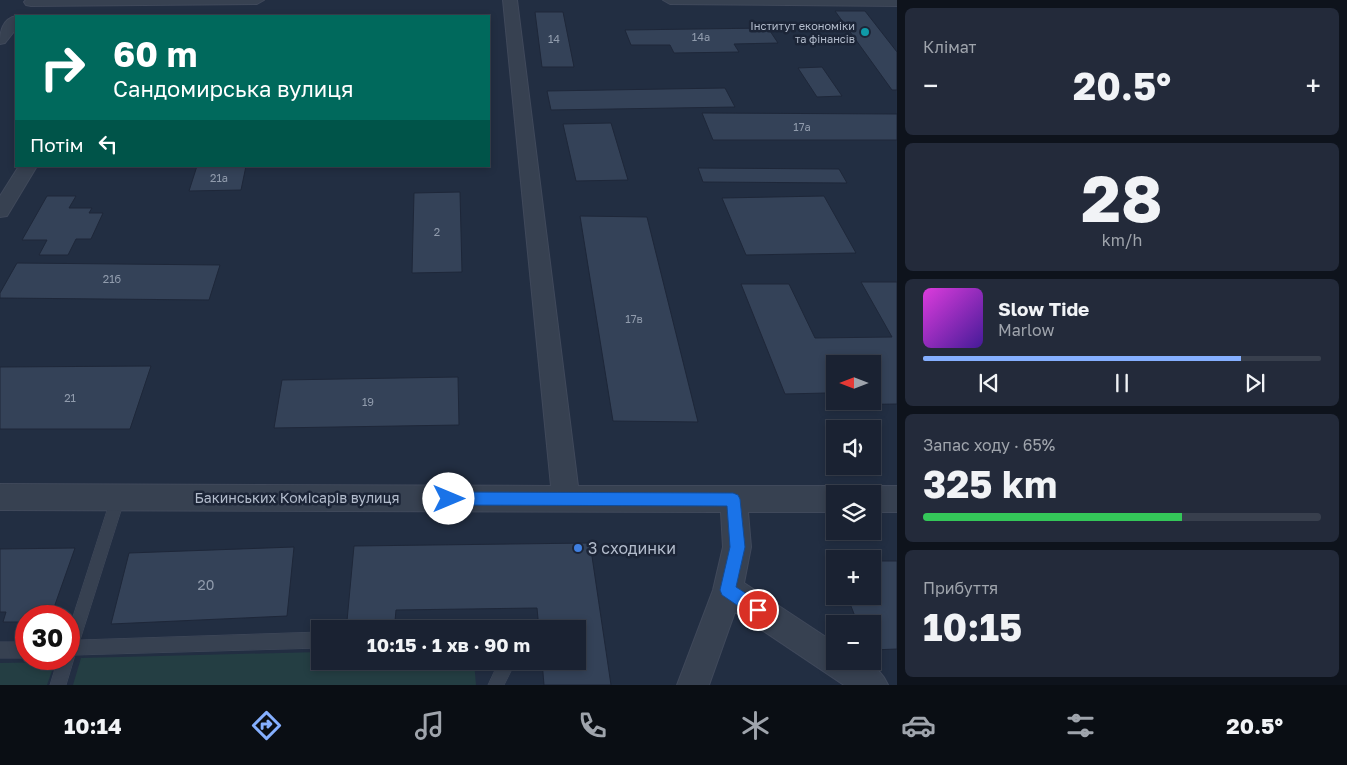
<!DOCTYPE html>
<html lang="uk">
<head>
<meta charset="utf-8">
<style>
  :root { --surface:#1a2232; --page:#232a3a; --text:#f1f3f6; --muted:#9fa4ac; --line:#383f4d; --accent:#85afff }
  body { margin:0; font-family:"Golos Text",sans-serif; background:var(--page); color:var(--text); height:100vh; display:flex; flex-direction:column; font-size:19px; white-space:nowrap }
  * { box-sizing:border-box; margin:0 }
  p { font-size:16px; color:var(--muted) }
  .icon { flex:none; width:28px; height:28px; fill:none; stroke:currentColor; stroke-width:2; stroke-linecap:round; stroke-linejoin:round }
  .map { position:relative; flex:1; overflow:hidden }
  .side { display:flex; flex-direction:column; gap:8px; padding:8px; background:#0e131c; width:450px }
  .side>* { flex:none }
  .hud { position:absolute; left:15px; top:15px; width:475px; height:152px; border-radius:0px; box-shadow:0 2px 8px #0003,0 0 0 1px var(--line); background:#00695c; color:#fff; overflow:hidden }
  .needle { width:32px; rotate:270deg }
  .tools { position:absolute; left:826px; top:355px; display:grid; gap:10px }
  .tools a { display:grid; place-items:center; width:55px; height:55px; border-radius:0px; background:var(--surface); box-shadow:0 2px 8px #0003,0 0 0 1px var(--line); font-size:25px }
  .speed { position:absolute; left:15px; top:605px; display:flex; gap:10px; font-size:25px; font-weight:700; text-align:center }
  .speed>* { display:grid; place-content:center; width:65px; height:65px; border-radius:50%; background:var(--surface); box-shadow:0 2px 8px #0003,0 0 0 1px var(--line); line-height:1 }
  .speed .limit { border:8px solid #d22; background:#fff; color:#111 }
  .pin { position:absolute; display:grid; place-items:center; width:42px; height:42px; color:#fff; margin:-21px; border:2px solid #fff; border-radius:50%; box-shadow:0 1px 5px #0007 }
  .me { position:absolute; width:55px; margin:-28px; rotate:90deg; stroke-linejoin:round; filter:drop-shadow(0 0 4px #0008) }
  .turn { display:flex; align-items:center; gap:18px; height:105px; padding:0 15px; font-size:22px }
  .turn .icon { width:65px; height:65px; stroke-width:2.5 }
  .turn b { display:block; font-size:35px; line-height:42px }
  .then { display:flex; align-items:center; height:48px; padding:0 15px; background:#0003; gap:10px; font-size:19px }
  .big { font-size:38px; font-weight:700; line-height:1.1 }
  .side .widget { flex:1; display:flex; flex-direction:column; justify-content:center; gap:8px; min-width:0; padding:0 18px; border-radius:8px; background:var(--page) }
  .side .dial { align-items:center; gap:0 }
  .dial b { font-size:65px; line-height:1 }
  .song { display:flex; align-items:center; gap:15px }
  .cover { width:60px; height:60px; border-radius:8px; background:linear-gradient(135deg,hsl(300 70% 55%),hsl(260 70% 35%)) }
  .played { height:5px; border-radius:2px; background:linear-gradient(90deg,var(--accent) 80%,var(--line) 80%) }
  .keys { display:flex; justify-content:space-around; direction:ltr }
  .heat { display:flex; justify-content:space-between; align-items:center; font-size:28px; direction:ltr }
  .charge { height:8px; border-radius:4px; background:linear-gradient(90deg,#34c759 65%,var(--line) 0) }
  .trip { position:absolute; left:311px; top:620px; width:275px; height:50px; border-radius:0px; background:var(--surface); box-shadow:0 2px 8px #0003,0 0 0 1px var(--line); font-weight:700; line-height:50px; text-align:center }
  .menu { display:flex; height:80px; justify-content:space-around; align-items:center; background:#0a0e14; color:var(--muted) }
  .menu .icon { width:35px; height:35px }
  .menu .selected { color:var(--accent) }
  .menu b { font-size:22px; color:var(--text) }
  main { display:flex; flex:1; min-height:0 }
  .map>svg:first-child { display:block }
  .green { fill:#243e43 }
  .building { fill:#344258; stroke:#1e2739; fill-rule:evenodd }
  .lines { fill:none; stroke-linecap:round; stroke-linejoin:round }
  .lane-casing { stroke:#40495b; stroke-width:1 }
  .street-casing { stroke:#40495b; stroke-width:2 }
  .lane { fill:#374151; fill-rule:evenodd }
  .street { fill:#374151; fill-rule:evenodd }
  .route { fill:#1a73e8; stroke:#114b97 }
  .culture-dot { fill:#0f9aa8; stroke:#1c2537; stroke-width:2 }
  .shop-dot { fill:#3f7fe0; stroke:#1c2537; stroke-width:2 }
  .labels { text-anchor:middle; stroke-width:5; stroke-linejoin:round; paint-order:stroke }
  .far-poi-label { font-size:11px; fill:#b3bccc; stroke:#1c2537; text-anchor:end }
  .number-label { font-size:11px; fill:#919cad }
  .street-label { font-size:14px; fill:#b3bccc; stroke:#1c2537 }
  .near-number-label { font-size:14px; fill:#919cad }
  .near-poi-label { font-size:16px; fill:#b3bccc; stroke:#1c2537; text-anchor:start }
</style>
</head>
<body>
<main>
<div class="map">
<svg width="897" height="685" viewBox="0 0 897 685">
  <rect width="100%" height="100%" fill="#222e42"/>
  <path class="green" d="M 320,652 L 320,661 L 474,661 L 476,685 L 73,685 L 81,658 Z
    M 55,662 L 47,685 L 0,685 L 0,663 Z"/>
  <path class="building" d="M 835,11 L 865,11 L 897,52 L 897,90 L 892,90 Z
    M 535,12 L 563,12 L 574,67 L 542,67 Z
    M 768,28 L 778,43 L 734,44 L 739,52 L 674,53 L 670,45 L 631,45 L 625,30 Z
    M 822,67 L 842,96 L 817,97 L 798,68 Z
    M 725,88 L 735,107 L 551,110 L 547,91 Z
    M 702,113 L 897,114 L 897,140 L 713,140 Z
    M 611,123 L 628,180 L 576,181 L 563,124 Z
    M 197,166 L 246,166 L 241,190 L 189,191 Z
    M 698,168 L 839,169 L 847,183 L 703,182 Z
    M 460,192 L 462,272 L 412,273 L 414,193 Z
    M 47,196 L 76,196 L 69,208 L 92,208 L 89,213 L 103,213 L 91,239 L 76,239 L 68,255 L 39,255 L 47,240 L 22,240 Z
    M 824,196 L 856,253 L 746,255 L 722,198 Z
    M 580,216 L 647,217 L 698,422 L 613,421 Z
    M 17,263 L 220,265 L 209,300 L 0,298 L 0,293 Z
    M 861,282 L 897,282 L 897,404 L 832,405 L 826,393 L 785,394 L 741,284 L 789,284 L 815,338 L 892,337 ZM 835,364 L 872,364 L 872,401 L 835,401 Z
    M 151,366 L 130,429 L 0,429 L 0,367 Z
    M 458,377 L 459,425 L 274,428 L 282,380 Z
    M 590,543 L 611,685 L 544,685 L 542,661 L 578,661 L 578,629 L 539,629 L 537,608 L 396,610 L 395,621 L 347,621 L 354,546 Z
    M 294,547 L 287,616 L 111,624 L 129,553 Z
    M 75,548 L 51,616 L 26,616 L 26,622 L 3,622 L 6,612 L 0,612 L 0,549 Z
    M 872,561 L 897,561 L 897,649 L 872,650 L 872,624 L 858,624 L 847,596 L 872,596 Z"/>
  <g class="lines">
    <defs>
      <path id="lane" d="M 118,492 L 123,493 L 125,498 L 80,640 L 320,632 L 320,648 L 75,655 L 66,685 L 50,685 L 58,659 L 69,659 L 69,629 L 111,498 L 113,493 Z
        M 0,642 L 26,642 L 26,658 L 0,658 Z
        M 495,661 L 511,661 L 511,671 L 504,685 L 488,685 L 495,670 Z"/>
      <path id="street" d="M 26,0 L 264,0 L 257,4 L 31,6 L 26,5 L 24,2 Z
        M 503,0 L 517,0 L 578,486 L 835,486 L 844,490 L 846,494 L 835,494 L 835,512 L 748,512 L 751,547 L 744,583 L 835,643 L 835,661 C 859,661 877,660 888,685 L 844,685 L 735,612 L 709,685 L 677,685 L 713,590 L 723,547 L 721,512 L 0,510 L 0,484 L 551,486 Z
        M 663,0 L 897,0 L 897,6 L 670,4 Z
        M 16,16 L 18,16 L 16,29 L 5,43 L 0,44 C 0,32 2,19 16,16 Z
        M 19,166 L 37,166 L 7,216 L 0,217 L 0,196 Z
        M 872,486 L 897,486 L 897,512 L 872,512 L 872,494 L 861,494 L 863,490 Z"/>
    </defs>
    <use href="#lane" class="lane-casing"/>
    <use href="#street" class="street-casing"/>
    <use href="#lane" class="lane"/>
    <use href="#street" class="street"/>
  </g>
  <path class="route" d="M 449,492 L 733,493 L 738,495 L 740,499 L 745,547 L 736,587 L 764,605 L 766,610 L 764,616 L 758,618 L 753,616 L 722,595 L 720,590 L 730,547 L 727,506 L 449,505 L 444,503 L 442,499 L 444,494 Z"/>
  <circle class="culture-dot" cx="865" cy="32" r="5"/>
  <circle class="shop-dot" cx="578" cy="548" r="5"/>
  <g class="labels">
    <g class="far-poi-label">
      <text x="855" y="30">Інститут економіки<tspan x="855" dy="13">та фінансів</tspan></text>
    </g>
    <g class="number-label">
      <text x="701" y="41">14а</text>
      <text x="554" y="43">14</text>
      <text x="802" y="131">17а</text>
      <text x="219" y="182">21а</text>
      <text x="437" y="236">2</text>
      <text x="112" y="283">21б</text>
      <text x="634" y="323">17в</text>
      <text x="70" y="402">21</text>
      <text x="368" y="406">19</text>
    </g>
    <g class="street-label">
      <text x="297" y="503">Бакинських Комісарів вулиця</text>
    </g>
    <g class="near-number-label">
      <text x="206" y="590">20</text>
    </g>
    <g class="near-poi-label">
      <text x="588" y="554">3 сходинки</text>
    </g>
  </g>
</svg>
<div class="tools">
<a><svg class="needle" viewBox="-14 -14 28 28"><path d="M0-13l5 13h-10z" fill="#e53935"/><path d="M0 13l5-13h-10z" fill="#9fa4ac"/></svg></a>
<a><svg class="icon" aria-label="sound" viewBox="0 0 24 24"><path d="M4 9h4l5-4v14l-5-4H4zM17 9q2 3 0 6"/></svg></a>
<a><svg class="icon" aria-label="layers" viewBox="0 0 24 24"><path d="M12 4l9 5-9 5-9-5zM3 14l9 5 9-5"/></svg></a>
<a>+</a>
<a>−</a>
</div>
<div class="speed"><div class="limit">30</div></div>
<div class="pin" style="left:758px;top:610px;background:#d93025"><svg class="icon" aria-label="arrive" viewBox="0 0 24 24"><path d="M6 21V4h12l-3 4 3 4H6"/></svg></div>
<svg class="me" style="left:449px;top:499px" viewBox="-20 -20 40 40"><circle r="19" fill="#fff"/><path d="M0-13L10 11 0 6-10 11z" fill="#1a73e8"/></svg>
<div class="trip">10:15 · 1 хв · 90 m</div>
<div class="hud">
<div class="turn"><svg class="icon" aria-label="right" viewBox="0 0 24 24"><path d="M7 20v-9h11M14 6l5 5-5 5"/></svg><div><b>60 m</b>Сандомирська вулиця</div></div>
<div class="then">Потім<svg class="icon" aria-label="left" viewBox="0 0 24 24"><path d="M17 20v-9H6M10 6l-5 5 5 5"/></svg></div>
</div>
</div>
<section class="side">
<div class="widget"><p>Клімат</p>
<div class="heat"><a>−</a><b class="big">20.5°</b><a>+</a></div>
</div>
<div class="widget dial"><b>28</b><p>km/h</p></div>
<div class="widget">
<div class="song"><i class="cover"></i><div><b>Slow Tide</b><p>Marlow</p></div></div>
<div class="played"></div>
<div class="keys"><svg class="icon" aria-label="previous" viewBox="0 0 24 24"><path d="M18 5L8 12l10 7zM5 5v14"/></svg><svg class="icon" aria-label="pause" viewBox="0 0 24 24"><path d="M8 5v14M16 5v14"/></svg><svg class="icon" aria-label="next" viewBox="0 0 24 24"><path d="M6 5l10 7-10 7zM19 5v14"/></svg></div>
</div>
<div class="widget"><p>Запас ходу · 65%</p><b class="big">325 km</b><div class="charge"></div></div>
<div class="widget"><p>Прибуття</p><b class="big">10:15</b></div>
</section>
</main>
<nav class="menu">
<b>10:14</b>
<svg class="icon selected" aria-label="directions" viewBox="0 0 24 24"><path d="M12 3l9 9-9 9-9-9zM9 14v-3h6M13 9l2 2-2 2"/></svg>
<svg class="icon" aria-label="music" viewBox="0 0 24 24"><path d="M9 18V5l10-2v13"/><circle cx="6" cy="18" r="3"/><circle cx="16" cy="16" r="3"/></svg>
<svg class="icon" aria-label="phone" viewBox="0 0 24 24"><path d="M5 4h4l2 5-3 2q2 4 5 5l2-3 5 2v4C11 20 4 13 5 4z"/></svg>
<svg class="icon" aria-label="climate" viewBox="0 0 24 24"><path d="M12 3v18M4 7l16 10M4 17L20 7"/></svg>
<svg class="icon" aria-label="car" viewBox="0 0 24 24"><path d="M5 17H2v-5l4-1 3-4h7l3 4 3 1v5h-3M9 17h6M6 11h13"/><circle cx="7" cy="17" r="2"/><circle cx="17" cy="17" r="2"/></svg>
<svg class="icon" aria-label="filters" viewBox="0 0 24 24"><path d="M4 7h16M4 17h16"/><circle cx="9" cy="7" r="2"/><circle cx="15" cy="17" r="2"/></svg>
<b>20.5°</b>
</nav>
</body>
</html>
